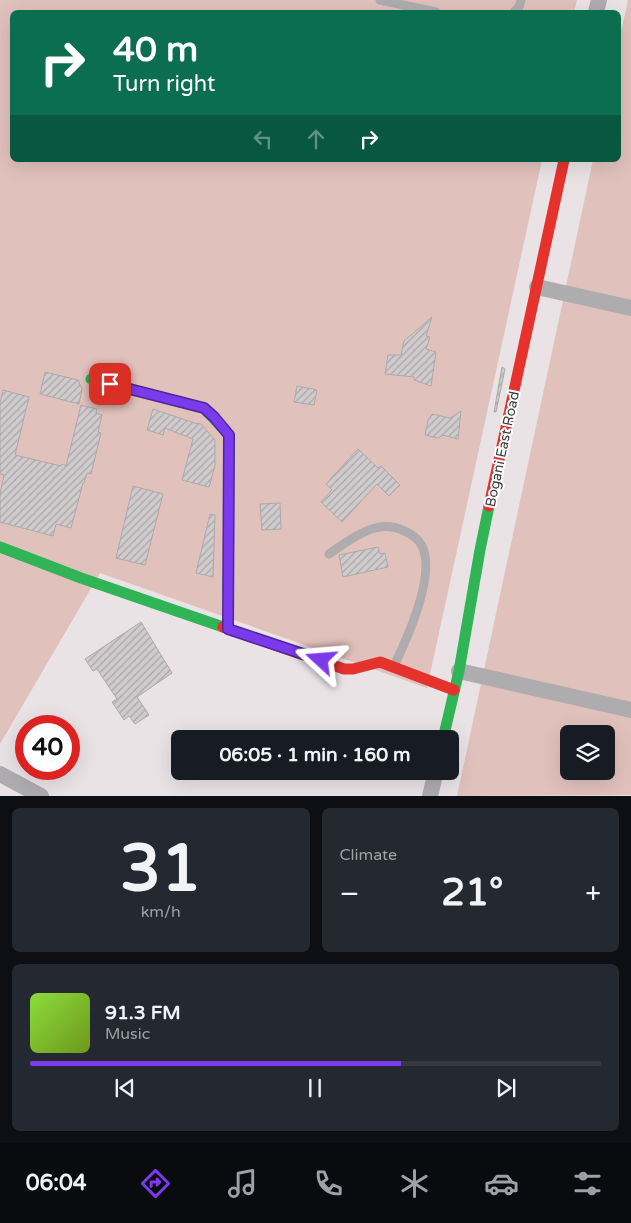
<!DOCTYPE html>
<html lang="en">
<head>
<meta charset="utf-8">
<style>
  :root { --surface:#171b24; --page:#242831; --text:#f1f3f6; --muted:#9ea1a6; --line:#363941; --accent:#7c3aed }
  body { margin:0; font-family:"Varela Round",sans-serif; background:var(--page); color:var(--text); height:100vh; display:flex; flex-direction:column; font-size:19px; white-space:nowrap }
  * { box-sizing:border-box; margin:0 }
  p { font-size:16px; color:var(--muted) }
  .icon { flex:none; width:28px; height:28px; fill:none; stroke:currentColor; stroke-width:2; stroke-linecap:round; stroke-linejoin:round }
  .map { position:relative; height:796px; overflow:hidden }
  .panel { display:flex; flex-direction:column; gap:12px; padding:12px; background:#0d0f14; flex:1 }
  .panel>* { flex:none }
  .guide { position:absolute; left:10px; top:10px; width:611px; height:152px; border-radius:8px; box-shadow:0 5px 20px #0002; background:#0b6e4f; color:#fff; overflow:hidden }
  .fabs { position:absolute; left:560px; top:725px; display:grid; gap:10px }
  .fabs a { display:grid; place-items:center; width:55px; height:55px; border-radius:8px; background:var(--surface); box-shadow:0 5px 20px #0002; font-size:25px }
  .speed { position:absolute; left:15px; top:715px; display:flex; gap:10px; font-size:25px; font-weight:700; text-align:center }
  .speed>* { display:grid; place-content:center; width:65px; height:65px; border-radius:50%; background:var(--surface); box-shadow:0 5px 20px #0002; line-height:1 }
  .speed .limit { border:8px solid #d22; background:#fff; color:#111 }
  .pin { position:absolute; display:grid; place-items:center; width:42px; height:42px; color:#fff; margin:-21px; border-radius:10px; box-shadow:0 2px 8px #0006 }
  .me { position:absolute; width:55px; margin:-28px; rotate:289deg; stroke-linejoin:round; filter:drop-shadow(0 0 4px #0008) }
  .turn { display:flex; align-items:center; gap:18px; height:105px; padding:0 20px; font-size:22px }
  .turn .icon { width:65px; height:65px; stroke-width:2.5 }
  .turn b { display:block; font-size:35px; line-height:42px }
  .lanes { display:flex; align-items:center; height:48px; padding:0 20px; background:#0003; justify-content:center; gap:25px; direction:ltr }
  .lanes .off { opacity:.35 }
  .big { font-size:38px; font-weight:700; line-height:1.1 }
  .panel .tile { flex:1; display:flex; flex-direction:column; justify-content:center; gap:8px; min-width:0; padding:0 18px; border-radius:8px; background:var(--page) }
  .panel .dial { align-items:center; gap:0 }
  .dial b { font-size:65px; line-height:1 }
  .song { display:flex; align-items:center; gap:15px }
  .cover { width:60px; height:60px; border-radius:8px; background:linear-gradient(135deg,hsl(90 70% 55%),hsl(80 70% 35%)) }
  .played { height:5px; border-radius:2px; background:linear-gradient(90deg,var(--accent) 65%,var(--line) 65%) }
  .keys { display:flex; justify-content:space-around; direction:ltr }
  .heat { display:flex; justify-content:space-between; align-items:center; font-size:28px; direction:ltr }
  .panel .tiles { flex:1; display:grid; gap:12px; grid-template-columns:1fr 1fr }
  .tile:last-child { grid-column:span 2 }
  .trip { position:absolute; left:171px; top:730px; width:288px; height:50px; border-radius:8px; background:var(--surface); box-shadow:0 5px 20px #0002; font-weight:700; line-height:50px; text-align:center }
  .dock { display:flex; height:80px; justify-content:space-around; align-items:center; background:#090b0e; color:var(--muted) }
  .dock .icon { width:35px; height:35px }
  .dock .active { color:var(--accent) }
  .dock b { font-size:22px; color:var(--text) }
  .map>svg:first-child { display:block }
  .green { fill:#e1c1bc; fill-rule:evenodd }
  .building { fill:url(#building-hatch); stroke:#ada9aa }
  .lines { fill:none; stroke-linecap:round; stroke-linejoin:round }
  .lane { stroke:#aeacae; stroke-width:9 }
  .street { stroke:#aeacae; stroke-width:16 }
  .fast { stroke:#30b455; stroke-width:11 }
  .jam { stroke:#e5322d; stroke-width:11 }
  .route-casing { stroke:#51269a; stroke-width:12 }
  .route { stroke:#7c3aed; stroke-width:9 }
  .labels { text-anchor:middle; stroke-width:4; stroke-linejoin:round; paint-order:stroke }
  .street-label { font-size:14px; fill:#3e3a3c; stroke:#fff }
</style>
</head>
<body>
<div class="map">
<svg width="631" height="796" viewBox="0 0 631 796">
  <defs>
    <pattern id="building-hatch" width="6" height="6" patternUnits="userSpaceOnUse" patternTransform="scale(1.25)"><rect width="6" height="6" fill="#d0cccd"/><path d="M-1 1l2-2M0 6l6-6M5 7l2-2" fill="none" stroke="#aaa7a8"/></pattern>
  </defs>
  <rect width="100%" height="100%" fill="#e9e3e6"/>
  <path class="green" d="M 0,0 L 577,0 L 574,12 L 12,12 L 12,160 L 542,160 L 427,688 L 100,573 L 0,744 Z
    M 628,0 L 631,0 L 631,795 L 457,796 L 593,160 L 619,160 L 619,41 ZM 569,734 L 606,734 L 606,771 L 569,771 Z"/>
  <path class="building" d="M 432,317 L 426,336 L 430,337 L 426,349 L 436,352 L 431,386 L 414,380 L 414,377 L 385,374 L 388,355 L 401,355 L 404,341 Z
    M 502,367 L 505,369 L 496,412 L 494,412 Z
    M 45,372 L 78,380 L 82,389 L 79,404 L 40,394 Z
    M 297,386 L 317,390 L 314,405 L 294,402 Z
    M 3,390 L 29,397 L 15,455 L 61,466 L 62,464 L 66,466 L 81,405 L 97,409 L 96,413 L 102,415 L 98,432 L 101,433 L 91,474 L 87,473 L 84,483 L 83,483 L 71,528 L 56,524 L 53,536 L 0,522 L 0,494 L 4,475 L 0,474 L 0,403 Z
    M 153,409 L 197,424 L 197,423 L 201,424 L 215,440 L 215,466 L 209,487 L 182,480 L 193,439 L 165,428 L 163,435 L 147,430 Z
    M 461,411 L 458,439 L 443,435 L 438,438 L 425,435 L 428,420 L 432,414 L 450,418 Z
    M 358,449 L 378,468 L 381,466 L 400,485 L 389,496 L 377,484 L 342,522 L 321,502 L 332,490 L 326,484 Z
    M 133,486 L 163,494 L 145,565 L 116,558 Z
    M 280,503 L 281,529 L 262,530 L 260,504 Z
    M 210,514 L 215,515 L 213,577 L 196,573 Z
    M 378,547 L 380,554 L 385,553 L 388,567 L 343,577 L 339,555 Z
    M 141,622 L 172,673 L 137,697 L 149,715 L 135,724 L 129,716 L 124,720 L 112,702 L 117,699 L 97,669 L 93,671 L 85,659 Z"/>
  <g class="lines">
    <path class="lane" d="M 380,0 L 436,12
      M 514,12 L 519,7 L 521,0
      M 329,554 C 349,540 377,518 402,530 C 410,533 418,538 422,546 C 436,575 407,639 394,666"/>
    <path class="street" d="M 596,12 L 599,0
      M 537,287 L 631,308
      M 459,671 L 631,710
      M 0,774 L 41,796
      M 430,796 L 436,771"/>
    <path class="fast" d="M 91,379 L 204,408 L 229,435 L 228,629
      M 0,547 L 81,578 L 223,627
      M 443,739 L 459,671 L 480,550 L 489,506"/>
    <path class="jam" d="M 489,506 L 564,160
      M 223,627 L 344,669 L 353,669 L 380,662 L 454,690"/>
  </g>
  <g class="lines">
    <defs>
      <path id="route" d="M 110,384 L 204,408 L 214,417 L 229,435 L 228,629 L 321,660"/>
    </defs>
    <use href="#route" class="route-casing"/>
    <use href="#route" class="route"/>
  </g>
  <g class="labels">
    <g class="street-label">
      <text transform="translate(502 449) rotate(-78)" y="5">Bogani East Road</text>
    </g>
  </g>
</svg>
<div class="fabs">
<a><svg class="icon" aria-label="layers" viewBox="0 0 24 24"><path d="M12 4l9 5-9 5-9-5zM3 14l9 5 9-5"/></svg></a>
</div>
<div class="speed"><div class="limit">40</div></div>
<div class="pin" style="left:110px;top:384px;background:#d93025"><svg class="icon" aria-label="arrive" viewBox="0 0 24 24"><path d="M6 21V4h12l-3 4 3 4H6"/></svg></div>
<svg class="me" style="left:321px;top:660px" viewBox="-20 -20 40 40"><path d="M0-17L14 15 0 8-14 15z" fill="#7c3aed" stroke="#fff" stroke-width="4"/></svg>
<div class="trip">06:05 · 1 min · 160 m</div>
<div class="guide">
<div class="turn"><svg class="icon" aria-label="right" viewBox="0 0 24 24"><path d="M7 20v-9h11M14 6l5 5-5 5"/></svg><div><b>40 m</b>Turn right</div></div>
<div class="lanes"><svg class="icon off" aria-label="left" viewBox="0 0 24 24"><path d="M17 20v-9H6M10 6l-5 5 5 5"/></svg><svg class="icon off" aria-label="ahead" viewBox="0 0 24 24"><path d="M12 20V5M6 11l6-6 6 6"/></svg><svg class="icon" aria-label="right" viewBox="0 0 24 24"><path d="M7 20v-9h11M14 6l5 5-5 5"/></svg></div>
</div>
</div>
<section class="panel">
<div class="tiles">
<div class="tile dial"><b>31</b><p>km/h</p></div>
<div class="tile"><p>Climate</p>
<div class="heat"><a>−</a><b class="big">21°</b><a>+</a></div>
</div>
<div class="tile">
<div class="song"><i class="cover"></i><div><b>91.3 FM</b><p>Music</p></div></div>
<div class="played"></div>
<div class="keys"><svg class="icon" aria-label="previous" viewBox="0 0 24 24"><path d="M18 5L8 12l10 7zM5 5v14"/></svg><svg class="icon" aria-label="pause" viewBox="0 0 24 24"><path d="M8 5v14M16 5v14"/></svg><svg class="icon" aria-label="next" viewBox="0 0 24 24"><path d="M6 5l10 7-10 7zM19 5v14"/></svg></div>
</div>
</div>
</section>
<nav class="dock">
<b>06:04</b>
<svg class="icon active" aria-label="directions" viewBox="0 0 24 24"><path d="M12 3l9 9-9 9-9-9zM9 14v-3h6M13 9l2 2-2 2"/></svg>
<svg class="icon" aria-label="music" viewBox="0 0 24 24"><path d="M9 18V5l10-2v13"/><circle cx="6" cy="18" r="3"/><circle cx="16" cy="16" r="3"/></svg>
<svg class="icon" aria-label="phone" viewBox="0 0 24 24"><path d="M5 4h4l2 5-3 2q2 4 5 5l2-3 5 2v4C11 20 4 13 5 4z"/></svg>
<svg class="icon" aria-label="climate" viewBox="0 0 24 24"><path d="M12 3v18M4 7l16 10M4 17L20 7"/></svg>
<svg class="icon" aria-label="car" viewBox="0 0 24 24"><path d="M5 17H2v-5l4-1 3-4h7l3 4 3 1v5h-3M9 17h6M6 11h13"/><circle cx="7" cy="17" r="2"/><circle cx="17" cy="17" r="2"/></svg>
<svg class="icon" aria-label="filters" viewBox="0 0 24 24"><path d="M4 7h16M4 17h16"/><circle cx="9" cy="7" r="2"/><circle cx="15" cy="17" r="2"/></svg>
</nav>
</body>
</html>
